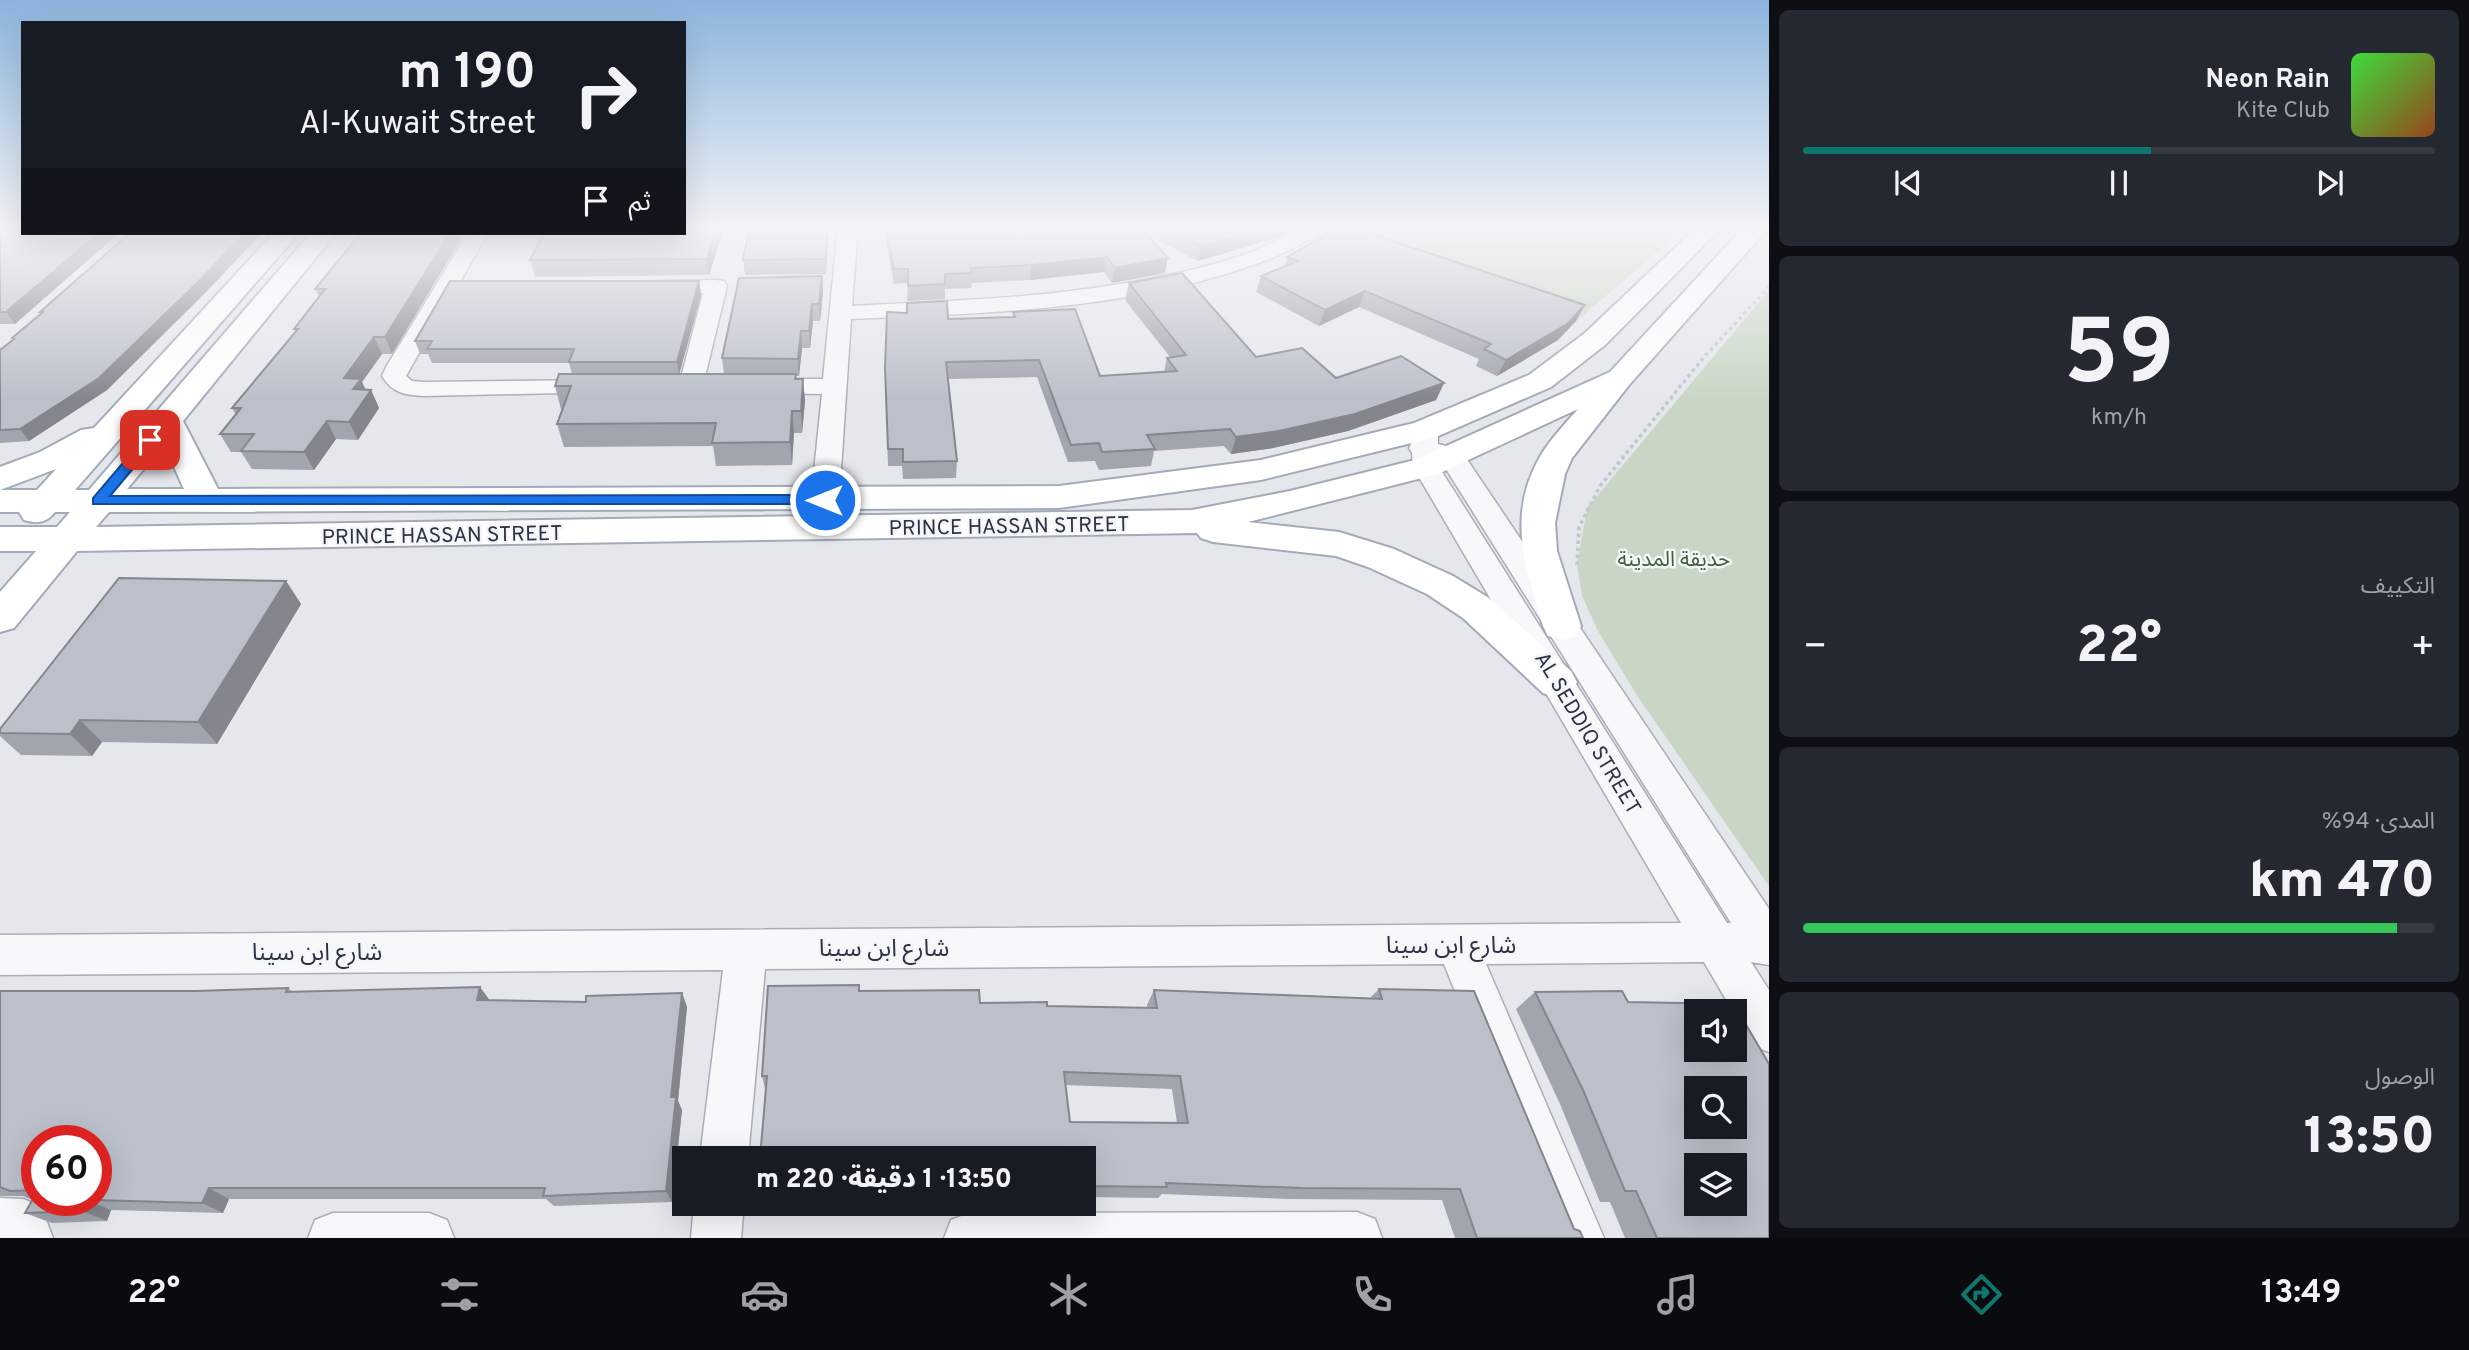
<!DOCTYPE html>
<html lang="ar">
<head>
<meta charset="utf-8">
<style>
  :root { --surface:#171b24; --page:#242831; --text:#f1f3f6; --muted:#9ea1a6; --line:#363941; --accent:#0f766e }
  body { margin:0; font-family:Overpass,"Noto Sans Arabic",sans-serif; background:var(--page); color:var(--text); direction:rtl; height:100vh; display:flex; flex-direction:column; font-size:26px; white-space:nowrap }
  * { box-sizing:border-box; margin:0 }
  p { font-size:23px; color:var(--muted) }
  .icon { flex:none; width:38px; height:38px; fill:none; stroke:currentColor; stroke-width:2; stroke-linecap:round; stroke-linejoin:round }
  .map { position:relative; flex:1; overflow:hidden; direction:ltr }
  .details { display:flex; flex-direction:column; gap:10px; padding:10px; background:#0d0f14; width:700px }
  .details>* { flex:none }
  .hud { position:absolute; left:21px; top:21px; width:665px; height:214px; border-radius:0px; box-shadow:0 7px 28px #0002; direction:rtl; background:#171b24; color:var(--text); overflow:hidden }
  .controls { position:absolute; left:1684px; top:999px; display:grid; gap:14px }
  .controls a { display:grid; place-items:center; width:63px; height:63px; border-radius:0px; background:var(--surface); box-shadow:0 7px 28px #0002; font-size:35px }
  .speed { position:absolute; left:21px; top:1125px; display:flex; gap:14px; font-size:35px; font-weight:700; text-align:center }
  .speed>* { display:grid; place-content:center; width:91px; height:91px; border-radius:50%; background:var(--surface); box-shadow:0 7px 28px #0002; line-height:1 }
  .speed .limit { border:10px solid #d22; background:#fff; color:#111 }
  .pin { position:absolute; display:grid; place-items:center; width:60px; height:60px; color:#fff; margin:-30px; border-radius:14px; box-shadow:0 4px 10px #0006 }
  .me { position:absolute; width:77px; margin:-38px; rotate:270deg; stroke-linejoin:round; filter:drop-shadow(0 0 5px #0008) }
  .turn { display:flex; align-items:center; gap:24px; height:147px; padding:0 35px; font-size:32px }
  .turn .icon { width:91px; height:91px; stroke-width:2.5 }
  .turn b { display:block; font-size:49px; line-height:60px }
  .then { display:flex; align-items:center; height:66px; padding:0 35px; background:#0003; gap:14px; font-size:26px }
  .big { font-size:52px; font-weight:800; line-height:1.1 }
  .details .tile { flex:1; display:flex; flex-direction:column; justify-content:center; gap:10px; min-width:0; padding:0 24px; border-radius:10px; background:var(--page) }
  .details .dial { align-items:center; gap:0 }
  .dial b { font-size:91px; line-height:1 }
  .song { display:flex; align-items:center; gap:21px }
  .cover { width:84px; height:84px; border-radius:10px; background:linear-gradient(135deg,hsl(120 70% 55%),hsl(20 70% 35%)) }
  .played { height:7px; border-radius:4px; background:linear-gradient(90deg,var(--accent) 55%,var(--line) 55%) }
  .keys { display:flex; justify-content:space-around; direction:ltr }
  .heat { display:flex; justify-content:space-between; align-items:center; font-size:38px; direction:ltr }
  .charge { height:10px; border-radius:5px; background:linear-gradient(90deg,#34c759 94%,var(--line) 0) }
  .trip { position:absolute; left:672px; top:1146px; width:424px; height:70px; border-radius:0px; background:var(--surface); box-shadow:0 7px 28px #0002; font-weight:800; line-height:70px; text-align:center; direction:rtl }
  .tab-bar { display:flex; height:112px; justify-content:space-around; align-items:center; background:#090b0e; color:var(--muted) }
  .tab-bar .icon { width:49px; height:49px }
  .tab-bar .current { color:var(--accent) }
  .tab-bar b { font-size:32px; color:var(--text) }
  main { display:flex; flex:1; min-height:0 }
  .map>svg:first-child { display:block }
  .green { fill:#c9d6c5 }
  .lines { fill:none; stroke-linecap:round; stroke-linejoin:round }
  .minor-casing { stroke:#a9aeb7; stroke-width:3 }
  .major-casing { stroke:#a3abb8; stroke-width:4 }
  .path { stroke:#c2c5cb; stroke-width:3.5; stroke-dasharray:3.5 3.5; stroke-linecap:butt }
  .minor { fill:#f7f8fa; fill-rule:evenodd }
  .major { fill:#fff; fill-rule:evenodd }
  .wall { fill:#a1a5ae; fill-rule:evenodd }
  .shaded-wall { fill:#83868d }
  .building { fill:#bbc0ca; stroke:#83868d; stroke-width:2; fill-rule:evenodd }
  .route { fill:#1a73e8; stroke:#114b97; stroke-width:2 }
  .labels { text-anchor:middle; stroke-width:5; stroke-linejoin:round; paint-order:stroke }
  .street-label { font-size:21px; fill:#2b3445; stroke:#f4f6f9 }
  .park-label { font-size:21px; fill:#3f6138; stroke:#f4f6f9 }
  .near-street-label { font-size:24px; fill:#2b3445; stroke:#f4f6f9 }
</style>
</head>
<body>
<main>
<section class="details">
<div class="tile">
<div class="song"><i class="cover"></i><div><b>Neon Rain</b><p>Kite Club</p></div></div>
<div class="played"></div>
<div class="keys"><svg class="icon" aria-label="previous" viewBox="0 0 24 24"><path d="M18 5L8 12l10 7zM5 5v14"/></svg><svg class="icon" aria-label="pause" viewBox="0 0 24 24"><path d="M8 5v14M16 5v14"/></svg><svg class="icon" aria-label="next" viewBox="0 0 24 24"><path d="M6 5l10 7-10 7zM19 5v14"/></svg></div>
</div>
<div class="tile dial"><b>59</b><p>km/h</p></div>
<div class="tile"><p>التكييف</p>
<div class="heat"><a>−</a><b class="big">22°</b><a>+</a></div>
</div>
<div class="tile"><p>المدى · 94%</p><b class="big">470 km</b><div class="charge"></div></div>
<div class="tile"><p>الوصول</p><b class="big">13:50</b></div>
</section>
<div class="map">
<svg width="1769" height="1238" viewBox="0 0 1769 1238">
  <rect width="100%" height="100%" fill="#e4e7ec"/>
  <path class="green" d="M 1338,227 L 1686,227 L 1558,337 L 1309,247 Z
    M 1769,290 L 1769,886 L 1636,694 L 1598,631 L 1582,596 L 1577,565 L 1587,508 Z"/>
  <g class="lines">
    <defs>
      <path id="minor" d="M 838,227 L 858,227 L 852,306 C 951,301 1051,298 1148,279 C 1181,273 1214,265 1246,254 C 1276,243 1297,224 1330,227 L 1327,231 C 1306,241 1286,253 1264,261 C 1134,310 989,313 851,319 L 839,500 L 835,506 L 825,509 L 815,506 L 811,500 L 822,394 L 762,393 L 753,391 L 750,386 L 753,381 L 762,379 L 823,379 Z
        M 468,233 L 488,233 L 406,376 L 412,381 L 424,382 L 598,380 L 607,382 L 610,387 L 607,392 L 424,396 C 405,395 392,393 382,376 L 386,367 Z
        M 716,280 L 724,281 L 727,286 L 703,385 L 700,390 L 691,392 L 682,390 L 679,385 L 703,293 L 649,292 L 646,287 L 649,282 L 657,281 Z
        M 1425,422 L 1434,425 L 1438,430 L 1438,444 L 1460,449 L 1769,909 L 1769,965 L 1751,962 L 1769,990 L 1769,1052 L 1753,1046 L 1704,962 L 1486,964 L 1604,1238 L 1554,1238 L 1444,964 L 765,969 L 748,1158 L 700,1158 L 723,970 L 0,975 L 0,935 L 1681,923 L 1413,467 L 1412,453 L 1409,448 C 1414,440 1411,432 1416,425 ZM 1439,460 L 1441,461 L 1731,923 L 1727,923 L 1439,467 Z
        M 0,1198 L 23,1199 L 41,1206 L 53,1238 L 0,1238 Z
        M 694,1204 L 744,1204 L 741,1238 L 691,1238 Z
        M 1357,1212 L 1375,1219 L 1382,1238 L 944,1238 L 951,1220 L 969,1213 Z
        M 333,1213 L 429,1213 L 447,1220 L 454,1238 L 308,1238 L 315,1220 Z"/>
      <path id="major" d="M 1697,227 L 1722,227 L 1605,345 L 1551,387 L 1436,437 L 1261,480 L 1059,508 L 109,512 L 96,527 L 1192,510 L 1290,491 L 1415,460 L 1610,372 L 1744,227 L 1769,227 L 1629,385 L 1572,458 L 1565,474 L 1555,523 L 1557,551 L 1581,626 L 1576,636 L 1562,640 L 1548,636 L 1543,626 C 1525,565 1506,515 1541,455 C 1551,438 1566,423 1578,409 L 1438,474 L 1248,522 L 1339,532 L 1394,549 L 1453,576 L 1489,598 L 1571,671 L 1577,682 L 1571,693 L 1557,698 L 1543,693 L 1463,618 L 1427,594 L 1368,567 L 1336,556 L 1213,542 L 1201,538 L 1197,533 L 77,551 L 14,628 L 0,632 L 0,592 L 36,551 L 0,551 L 0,527 L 57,527 L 70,512 L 55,512 C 46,523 38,524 24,520 L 19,512 L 0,512 L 0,490 L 37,490 L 56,469 L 0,490 L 0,467 L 40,452 L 81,430 L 94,428 L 274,233 L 299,233 L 75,490 L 89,490 L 311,233 L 336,233 L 183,421 L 218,489 L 1059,486 L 1261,460 L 1414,423 L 1529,375 L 1585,333 ZM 164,445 L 184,489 L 127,489 Z"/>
    </defs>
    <use href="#minor" class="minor-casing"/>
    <use href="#major" class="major-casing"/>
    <path class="path" d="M 1577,565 L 1579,527 L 1600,486 L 1704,357 L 1769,287"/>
    <use href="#minor" class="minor"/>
    <use href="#major" class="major"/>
  </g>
  <path class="wall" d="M 0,227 L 15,324 L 0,324 Z
    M 684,227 L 724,227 L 709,275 L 535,277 L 530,260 L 541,238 L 488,238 L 486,233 L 684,233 Z
    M 828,227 L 826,274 L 745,275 L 743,260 Z
    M 883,227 L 1305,227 L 1296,229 L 1275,238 L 1198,261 L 1146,234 L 1165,273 L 1112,283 L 1104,272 L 1030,280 L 972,283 L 971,288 L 945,289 L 945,299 L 907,301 L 908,283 L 894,284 Z
    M 130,233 L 262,233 L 203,295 L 107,390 L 29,441 L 0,443 L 0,350 L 13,340 L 12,338 L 41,314 L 40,312 Z
    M 361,233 L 392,354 L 382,354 L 362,382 L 366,390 L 371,390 L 379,408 L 358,440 L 336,439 L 314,470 L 252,469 L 241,452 L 231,452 L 220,434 L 236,415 L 232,408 L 296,332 L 294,329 L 319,297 L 315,289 Z
    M 1287,257 L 1576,321 L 1558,340 L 1497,376 L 1476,366 L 1479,359 L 1359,307 L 1319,326 L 1256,292 L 1261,276 L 1284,267 Z
    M 699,281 L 701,295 L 679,374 L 724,374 L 722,358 L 823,293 L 820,321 L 813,321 L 810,348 L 802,348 L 799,376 L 796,376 L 796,379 L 803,379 L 805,401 L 802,433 L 794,433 L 792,465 L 716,466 L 713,446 L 564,447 L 557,424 L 563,409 L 561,409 L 555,386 L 572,374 L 569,363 L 432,363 L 428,354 L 420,354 L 415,341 Z
    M 1129,283 L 1256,357 L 1336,378 L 1444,383 L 1436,400 L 1348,431 L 1273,448 L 1231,454 L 1224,446 L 1154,451 L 1151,466 L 1099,470 L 1095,461 L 1068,462 L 1037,377 L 948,379 L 957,461 L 956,478 L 903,479 L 902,466 L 888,466 L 885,368 L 907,313 L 948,319 L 1013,317 L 1013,312 L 1100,376 L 1164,372 L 1167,358 L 1170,357 L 1125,300 Z
    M 286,581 L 301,604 L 217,744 L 102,742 L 92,756 L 21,755 L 0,736 L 0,729 Z
    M 288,988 L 293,992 L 490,1000 L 586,1002 L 682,993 L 687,1007 L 678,1101 L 682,1110 L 672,1202 L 554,1206 L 546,1199 L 229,1199 L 223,1213 L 111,1210 L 107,1221 L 52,1223 L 25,1213 L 32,1200 L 23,1196 L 0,1196 L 0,991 L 196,991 Z
    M 1379,989 L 1574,1229 L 1583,1238 L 1455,1238 L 1442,1200 L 1289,1199 L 1162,1194 L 1158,1198 L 1083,1197 L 1083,1158 L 765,1089 L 762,1076 L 860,991 L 980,1003 L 1047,1006 L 1147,1008 L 1147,1005 L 1154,990 L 1370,998 ZM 1065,1085 L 1172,1089 L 1177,1123 L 1070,1122 Z
    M 1535,992 L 1628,1002 L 1769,1238 L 1625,1238 L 1610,1202 L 1600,1202 L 1560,1104 L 1516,1009 Z"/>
  <path class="shaded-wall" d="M 717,227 L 724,227 L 709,275 L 707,259 Z
    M 827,227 L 828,227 L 826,274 L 826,259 Z
    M 1269,227 L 1305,227 L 1296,229 L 1275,238 L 1198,261 L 1201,246 Z
    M 99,233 L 119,233 L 15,324 L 6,312 Z
    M 245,233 L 262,233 L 203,295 L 107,390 L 29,441 L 20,429 Z
    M 450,233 L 465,233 L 392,354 L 385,337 Z
    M 1107,257 L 1104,272 L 1030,280 L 1031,265 Z
    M 1168,258 L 1165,273 L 1112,283 L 1115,268 Z
    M 822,276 L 823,293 L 820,321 L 819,304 Z
    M 699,281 L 701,295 L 679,375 L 677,362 Z
    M 1365,291 L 1359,307 L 1319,326 L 1325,310 Z
    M 812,304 L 813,321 L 810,348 L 809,331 Z
    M 1585,305 L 1576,321 L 1558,340 L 1497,376 L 1506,360 Z
    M 801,331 L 802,348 L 799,376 L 798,359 Z
    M 374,337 L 382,354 L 362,382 L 368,395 L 371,390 L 379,408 L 358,440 L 349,422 L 344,378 Z
    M 803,379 L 805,401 L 802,433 L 801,411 Z
    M 1444,383 L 1436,400 L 1348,431 L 1273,448 L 1231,454 L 1236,437 Z
    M 792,411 L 794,433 L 792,465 L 790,442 Z
    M 327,421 L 336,439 L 314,470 L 304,452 Z
    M 286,581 L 301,604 L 217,744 L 198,722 Z
    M 80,720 L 102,742 L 92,756 L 70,734 Z
    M 480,987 L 491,1002 L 477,1000 Z
    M 682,993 L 687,1007 L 678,1101 L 682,1110 L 672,1202 L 666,1191 L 671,1097 Z
    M 209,1188 L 229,1199 L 223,1213 L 202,1203 Z
    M 87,1200 L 111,1210 L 107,1221 L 82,1211 Z"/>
  <path class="building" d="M 0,227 L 23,227 L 23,233 L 99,233 L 6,312 L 0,312 Z
    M 684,227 L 717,227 L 707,259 L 530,260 L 544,233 L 684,233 Z
    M 750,227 L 827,227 L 826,259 L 743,260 Z
    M 886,227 L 1140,227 L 1168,258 L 1115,268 L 1107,257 L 1031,265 L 971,268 L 972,273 L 945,274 L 945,284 L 908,286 L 908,269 L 894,269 Z
    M 1163,227 L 1269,227 L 1201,246 Z
    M 1340,227 L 1351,227 L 1585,305 L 1567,324 L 1506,360 L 1484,349 L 1491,344 L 1365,291 L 1325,310 L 1261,276 L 1298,261 L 1287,257 Z
    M 130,233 L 245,233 L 197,283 L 99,378 L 20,429 L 0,430 L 0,350 L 14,339 L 12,338 L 43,312 L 40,312 Z
    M 361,233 L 450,233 L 385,337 L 374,337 L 344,378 L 361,379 L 353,389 L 371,390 L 349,422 L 327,421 L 304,452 L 241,451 L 254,434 L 220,434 L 241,408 L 232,408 L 298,329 L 294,329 L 325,289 L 315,289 Z
    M 1182,273 L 1256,357 L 1302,348 L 1336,378 L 1401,356 L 1444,383 L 1355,414 L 1279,431 L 1236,437 L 1230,429 L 1147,435 L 1155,449 L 1102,452 L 1099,443 L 1071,445 L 1039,360 L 946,362 L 957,461 L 903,462 L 903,449 L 888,449 L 885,368 L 887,312 L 907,313 L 907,303 L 947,301 L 948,319 L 1015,317 L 1013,312 L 1075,309 L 1100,376 L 1177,371 L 1167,358 L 1186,355 L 1129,283 Z
    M 822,276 L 819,304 L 812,304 L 809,331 L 801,331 L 798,359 L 722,358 L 739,278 Z
    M 450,281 L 699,281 L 677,362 L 569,362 L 574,349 L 427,349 L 432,341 L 415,341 Z
    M 559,374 L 796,374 L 795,379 L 803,379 L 801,411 L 792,411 L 790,442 L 712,443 L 716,423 L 557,424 L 571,386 L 555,386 Z
    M 119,578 L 286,581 L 198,722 L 80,720 L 70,734 L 0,733 L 0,729 Z
    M 859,985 L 859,991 L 979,990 L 980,1003 L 1047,1002 L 1047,1006 L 1157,1008 L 1154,990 L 1382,999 L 1379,989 L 1474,991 L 1574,1229 L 1580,1231 L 1583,1238 L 1477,1238 L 1460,1189 L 1302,1188 L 1166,1183 L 1167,1187 L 1083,1186 L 1083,1158 L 760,1158 L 767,1076 L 762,1076 L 768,986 ZM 1064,1072 L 1180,1076 L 1188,1123 L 1070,1122 Z
    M 480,987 L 477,1000 L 586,1002 L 586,996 L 682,993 L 671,1097 L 676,1097 L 666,1191 L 543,1196 L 545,1188 L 209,1188 L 202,1203 L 94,1200 L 96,1200 L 96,1141 L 37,1141 L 37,1190 L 10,1191 L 0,1187 L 0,991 L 196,991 L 288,988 L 286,992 Z
    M 1622,991 L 1628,1002 L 1734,1004 L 1769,1064 L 1769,1238 L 1657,1238 L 1636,1191 L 1625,1191 L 1583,1090 L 1535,992 ZM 1696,1012 L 1734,1012 L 1734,1050 L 1696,1050 ZM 1696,1088 L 1734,1088 L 1734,1127 L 1696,1127 ZM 1696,1166 L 1734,1166 L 1734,1204 L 1696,1204 Z
    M 37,1192 L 37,1200 L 87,1200 L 82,1211 L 25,1213 Z"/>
  <linearGradient id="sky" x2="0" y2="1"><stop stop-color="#8bb4dd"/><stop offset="0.57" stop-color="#f3f4f6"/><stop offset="1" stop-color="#f3f4f6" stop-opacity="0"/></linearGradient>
  <rect width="1769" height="400" fill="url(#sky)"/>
  <path class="route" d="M 150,436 L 157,440 L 110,496 L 825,495 L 832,500 L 825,504 L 93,504 L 93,498 L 145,437 Z"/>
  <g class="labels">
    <g class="street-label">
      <text transform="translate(1009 526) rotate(-1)" y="7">PRINCE HASSAN STREET</text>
      <text transform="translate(442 535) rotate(-1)" y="7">PRINCE HASSAN STREET</text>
      <text transform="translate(1588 733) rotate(59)" y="7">AL SEDDIQ STREET</text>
    </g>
    <g class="park-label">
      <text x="1674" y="566">حديقة المدينة</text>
    </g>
    <g class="near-street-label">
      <text x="1451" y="953">شارع ابن سينا</text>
      <text x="884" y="956">شارع ابن سينا</text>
      <text x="317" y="960">شارع ابن سينا</text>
    </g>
  </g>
</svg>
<div class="controls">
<a><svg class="icon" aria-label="sound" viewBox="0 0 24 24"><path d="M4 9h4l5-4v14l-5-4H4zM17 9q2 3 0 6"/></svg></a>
<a><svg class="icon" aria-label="search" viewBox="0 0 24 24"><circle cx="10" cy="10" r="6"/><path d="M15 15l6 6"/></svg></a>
<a><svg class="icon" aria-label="layers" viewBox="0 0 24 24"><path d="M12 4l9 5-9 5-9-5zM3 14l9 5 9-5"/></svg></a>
</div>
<div class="speed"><div class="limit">60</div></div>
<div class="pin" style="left:150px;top:440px;background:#d93025"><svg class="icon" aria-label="arrive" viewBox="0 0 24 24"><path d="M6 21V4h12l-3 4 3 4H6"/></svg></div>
<svg class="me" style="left:825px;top:500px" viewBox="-20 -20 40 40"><circle r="17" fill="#1a73e8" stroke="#fff" stroke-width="3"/><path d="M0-11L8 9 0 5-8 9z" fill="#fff"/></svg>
<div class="trip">13:50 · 1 دقيقة · 220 m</div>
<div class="hud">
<div class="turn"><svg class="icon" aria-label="right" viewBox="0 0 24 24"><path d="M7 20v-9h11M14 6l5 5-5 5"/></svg><div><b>190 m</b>Al-Kuwait Street</div></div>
<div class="then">ثم<svg class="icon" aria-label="arrive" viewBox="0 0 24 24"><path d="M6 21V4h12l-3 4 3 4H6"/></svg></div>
</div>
</div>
</main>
<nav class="tab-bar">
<b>13:49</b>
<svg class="icon current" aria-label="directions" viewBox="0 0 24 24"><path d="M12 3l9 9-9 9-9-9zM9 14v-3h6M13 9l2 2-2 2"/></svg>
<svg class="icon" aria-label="music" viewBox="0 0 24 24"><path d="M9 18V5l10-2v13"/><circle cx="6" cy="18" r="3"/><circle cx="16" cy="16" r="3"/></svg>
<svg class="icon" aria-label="phone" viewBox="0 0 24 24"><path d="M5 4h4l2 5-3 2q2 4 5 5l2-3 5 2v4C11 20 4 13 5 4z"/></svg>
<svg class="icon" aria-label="climate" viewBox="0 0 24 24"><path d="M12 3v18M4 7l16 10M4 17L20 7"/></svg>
<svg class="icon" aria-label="car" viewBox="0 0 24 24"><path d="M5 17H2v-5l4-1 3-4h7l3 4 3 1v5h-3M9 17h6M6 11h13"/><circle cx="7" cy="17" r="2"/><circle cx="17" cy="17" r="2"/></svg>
<svg class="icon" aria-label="filters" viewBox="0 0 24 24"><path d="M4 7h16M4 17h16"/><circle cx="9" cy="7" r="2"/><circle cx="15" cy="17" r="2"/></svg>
<b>22°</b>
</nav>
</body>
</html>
